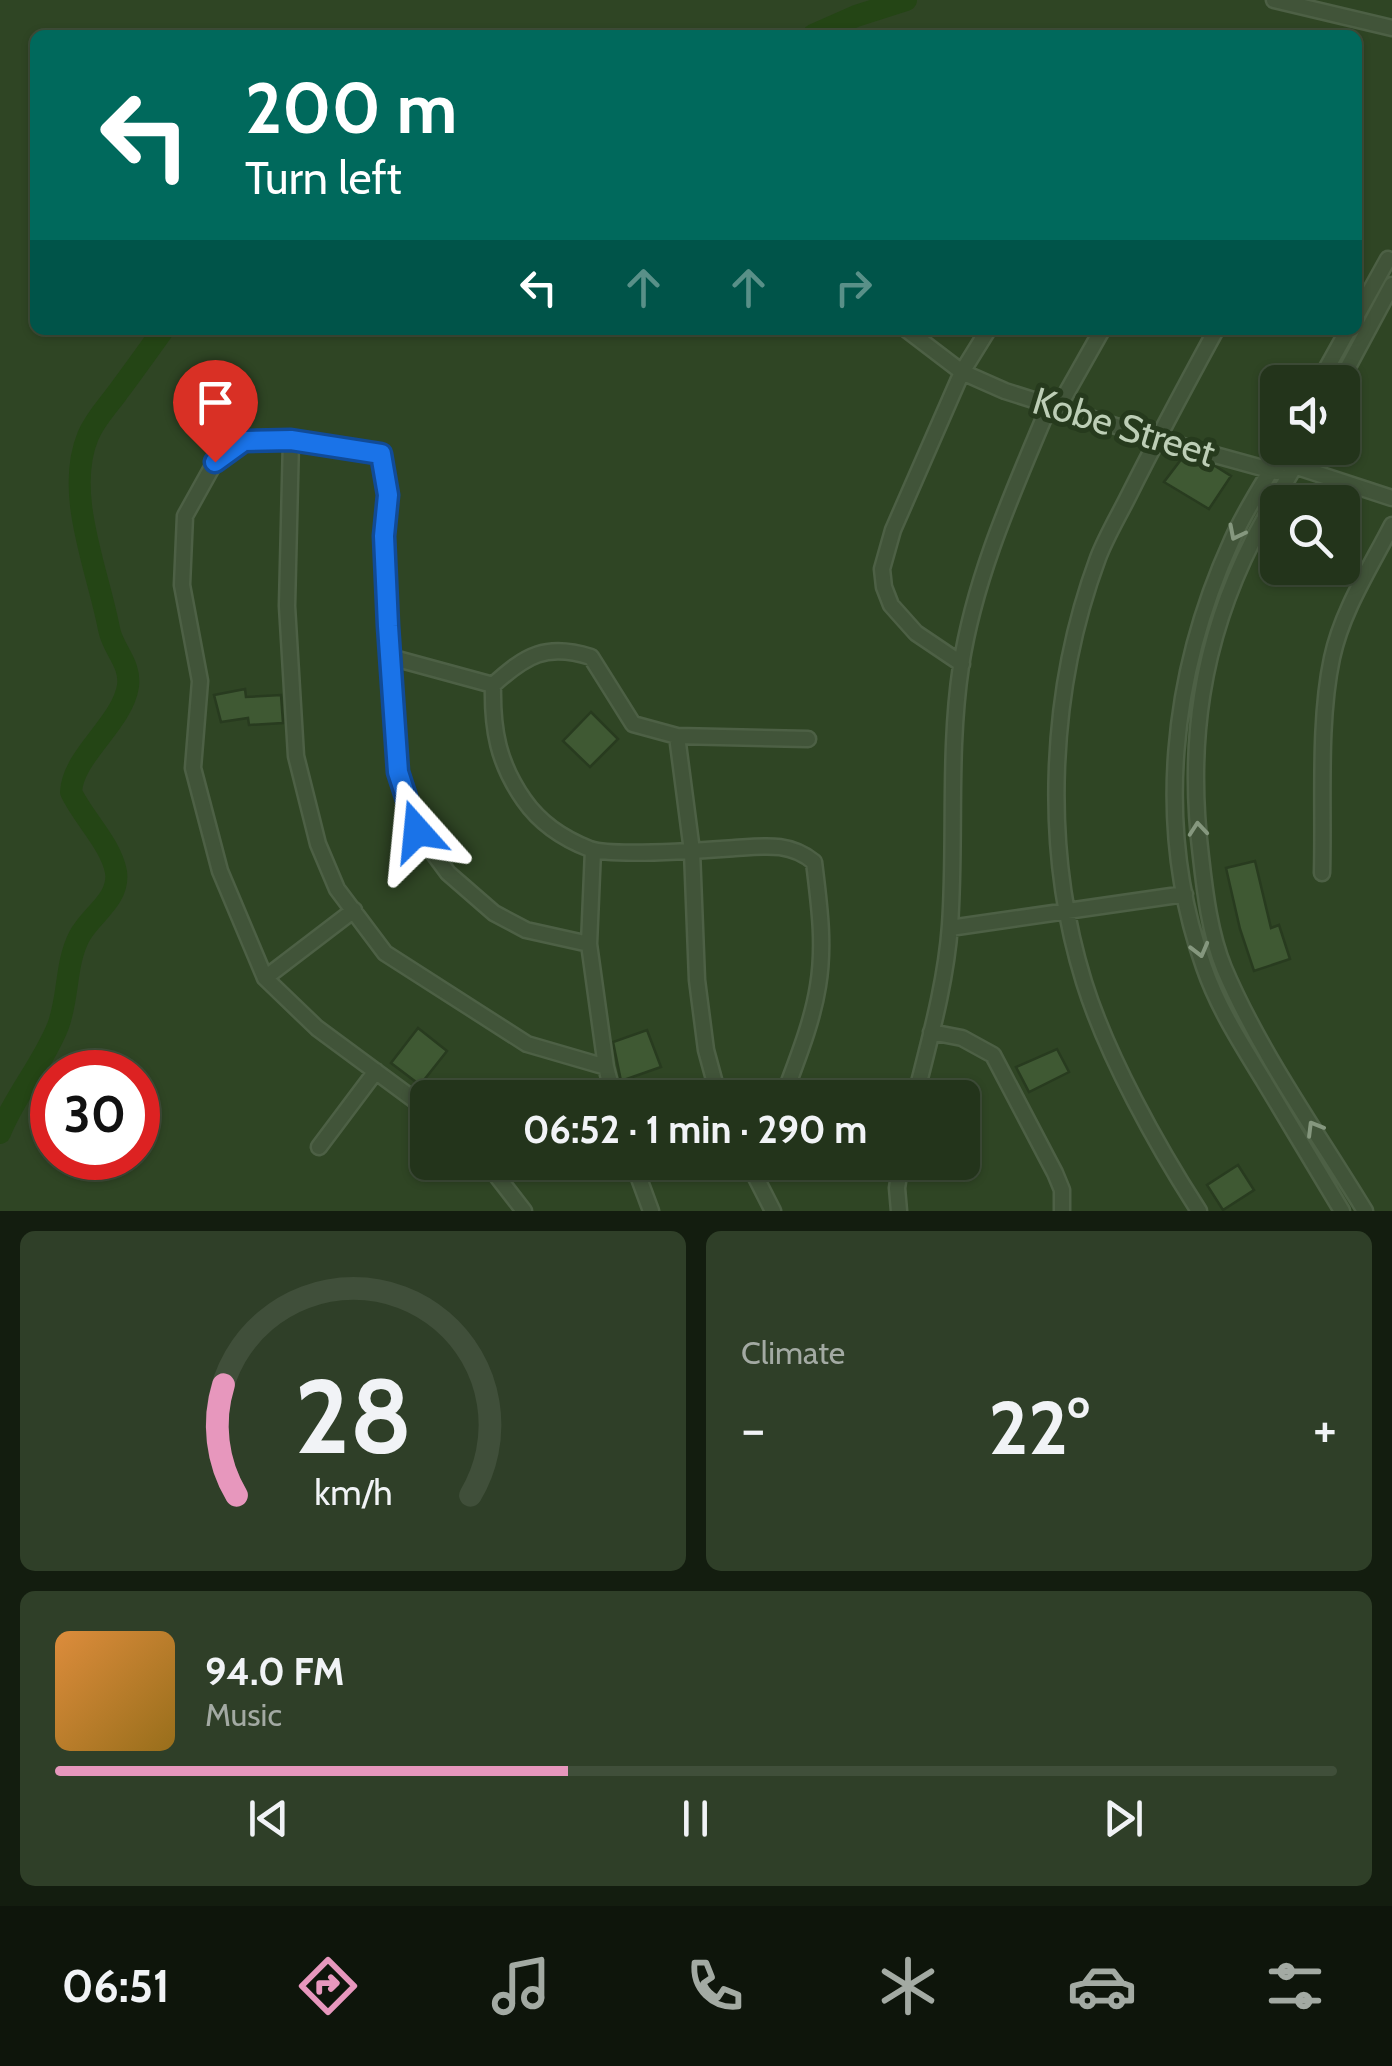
<!DOCTYPE html>
<html lang="en">
<head>
<meta charset="utf-8">
<style>
  :root { --surface:#23341b; --page:#2f3f28; --text:#f1f3f6; --muted:#a3aaa3; --line:#404f3a; --accent:#e797bd }
  body { margin:0; font-family:Cabin,sans-serif; background:var(--page); color:var(--text); height:100vh; display:flex; flex-direction:column; font-size:38px; white-space:nowrap }
  * { box-sizing:border-box; margin:0 }
  p { font-size:32px; color:var(--muted) }
  .icon { flex:none; width:55px; height:55px; fill:none; stroke:currentColor; stroke-width:2; stroke-linecap:round; stroke-linejoin:round }
  .map { position:relative; height:1211px; overflow:hidden }
  .details { display:flex; flex-direction:column; gap:20px; padding:20px; background:#131d0f; flex:1 }
  .details>* { flex:none }
  .top-card { position:absolute; left:30px; top:30px; width:1332px; height:305px; border-radius:15px; box-shadow:0 2px 8px #0004,0 0 0 2px var(--line); background:#00695c; color:#fff; overflow:hidden }
  .controls { position:absolute; left:1260px; top:365px; display:grid; gap:20px }
  .controls a { display:grid; place-items:center; width:100px; height:100px; border-radius:15px; background:var(--surface); box-shadow:0 2px 8px #0004,0 0 0 2px var(--line); font-size:50px }
  .speed { position:absolute; left:30px; top:1050px; display:flex; gap:20px; font-size:50px; font-weight:700; text-align:center }
  .speed>* { display:grid; place-content:center; width:130px; height:130px; border-radius:50%; background:var(--surface); box-shadow:0 2px 8px #0004,0 0 0 2px var(--line); line-height:1 }
  .speed .limit { border:15px solid #d22; background:#fff; color:#111 }
  .pin { position:absolute; display:grid; place-items:center; width:85px; height:85px; color:#fff; margin:-102px -42px; border-radius:50% 50% 50% 0; rotate:-45deg; box-shadow:0 0 10px #0007 }
  .pin .icon { rotate:45deg }
  .me { position:absolute; width:110px; margin:-55px; rotate:342deg; stroke-linejoin:round; filter:drop-shadow(0 0 8px #0008) }
  .turn { display:flex; align-items:center; gap:35px; height:210px; padding:0 50px; font-size:45px }
  .turn .icon { width:130px; height:130px; stroke-width:2.5 }
  .turn b { display:block; font-size:70px; line-height:85px }
  .lanes { display:flex; align-items:center; height:95px; padding:0 50px; background:#0003; justify-content:center; gap:50px; direction:ltr }
  .lanes .off { opacity:.35 }
  .big { font-size:75px; font-weight:800; line-height:1.1 }
  .details .widget { flex:1; display:flex; flex-direction:column; justify-content:center; gap:15px; min-width:0; padding:0 35px; border-radius:15px; background:var(--page) }
  .details .dial { align-items:center; gap:0 }
  .dial svg { height:260px; overflow:visible; fill:none; stroke:var(--line); stroke-width:7; stroke-linecap:round; text-anchor:middle }
  .dial text { fill:var(--text); stroke:none }
  .song { display:flex; align-items:center; gap:30px }
  .cover { width:120px; height:120px; border-radius:15px; background:linear-gradient(135deg,hsl(30 70% 55%),hsl(40 70% 35%)) }
  .played { height:10px; border-radius:5px; background:linear-gradient(90deg,var(--accent) 40%,var(--line) 40%) }
  .keys { display:flex; justify-content:space-around; direction:ltr }
  .heat { display:flex; justify-content:space-between; align-items:center; font-size:55px; direction:ltr }
  .details .tiles { flex:1; display:grid; gap:20px; grid-template-columns:1fr 1fr }
  .widget:last-child { grid-column:span 2 }
  .trip { position:absolute; left:410px; top:1080px; width:570px; height:100px; border-radius:15px; background:var(--surface); box-shadow:0 2px 8px #0004,0 0 0 2px var(--line); font-weight:800; line-height:100px; text-align:center }
  .menu { display:flex; height:160px; justify-content:space-around; align-items:center; background:#0e150b; color:var(--muted) }
  .menu .icon { width:70px; height:70px }
  .menu .current { color:var(--accent) }
  .menu b { font-size:45px; color:var(--text) }
  .map>svg:first-child { display:block }
  .lines { fill:none; stroke-linecap:round; stroke-linejoin:round }
  .river { stroke:#244515; stroke-width:22 }
  .building { fill:#3f5933; stroke:#283b1f; stroke-width:2.5 }
  .minor-casing { stroke:#4d6045; stroke-width:19 }
  .minor { stroke:#415439; stroke-width:14 }
  .oneway { stroke:#85977e }
  .route-casing { stroke:#114b97; stroke-width:25 }
  .route { stroke:#1a73e8; stroke-width:18 }
  .labels { text-anchor:middle; stroke-width:10; stroke-linejoin:round; paint-order:stroke }
  .street-label { font-size:38px; fill:#bdceb6; stroke:#263a1d }
</style>
</head>
<body>
<div class="map">
<svg width="1392" height="1211" viewBox="0 0 1392 1211">
  <rect width="100%" height="100%" fill="#2f4524"/>
  <g class="lines">
    <path class="river" d="M 813,35 L 856,16 L 906,0
      M 0,1133 C 15,1095 43,1064 58,1026 C 69,997 65,965 79,937 C 90,915 120,900 116,872 C 111,844 83,818 71,792 C 73,755 122,724 128,686 C 131,663 113,650 109,629 C 98,570 64,494 88,436 C 95,419 108,406 118,392 C 133,372 148,351 163,330"/>
  </g>
  <path class="building" d="M 1183,457 L 1215,466 L 1231,476 L 1209,509 L 1164,482 Z
    M 245,689 L 246,697 L 281,695 L 283,723 L 249,725 L 248,718 L 221,722 L 214,695 Z
    M 591,712 L 618,739 L 590,767 L 563,741 Z
    M 1255,861 L 1271,928 L 1279,925 L 1290,959 L 1254,971 L 1240,929 L 1226,868 Z
    M 418,1028 L 447,1051 L 420,1085 L 391,1063 Z
    M 647,1030 L 661,1067 L 621,1081 L 613,1042 Z
    M 1057,1049 L 1069,1072 L 1029,1092 L 1016,1067 Z
    M 1238,1165 L 1254,1190 L 1223,1210 L 1207,1185 Z"/>
  <g class="lines">
    <defs>
      <path id="minor" d="M 1274,0 L 1392,28
        M 1358,313 L 1388,259
        M 907,330 L 962,372 L 1005,391 L 1157,439 L 1277,472
        M 1319,382 L 1348,330
        M 1340,382 L 1392,285
        M 1058,408 L 1102,330
        M 291,440 L 287,606 L 296,756 L 318,844 L 337,889 L 385,953 L 527,1044 L 606,1067
        M 1284,448 C 1267,478 1246,508 1232,540 C 1171,674 1154,826 1204,967 C 1218,1008 1242,1045 1264,1081 C 1290,1124 1316,1168 1342,1211
        M 1305,448 C 1288,479 1269,509 1253,540 C 1201,643 1187,744 1201,857 C 1205,893 1210,934 1224,968 C 1260,1053 1317,1132 1365,1211
        M 1288,464 L 1392,498
        M 390,657 L 493,685
        M 962,664 L 916,633 L 891,605 L 884,587 L 882,569 L 893,530 L 962,372 L 988,330
        M 493,685 C 492,729 498,763 524,800 C 540,823 564,839 590,849 C 613,857 707,850 735,848 C 765,846 790,842 814,862 C 819,903 825,944 818,986 C 812,1024 796,1062 783,1098
        M 493,685 C 526,655 546,643 591,657 L 633,724 L 677,736 L 808,739
        M 677,736 L 692,851 L 697,980 L 706,1050 L 719,1098
        M 593,850 L 589,944 L 606,1067 L 614,1098
        M 1322,873 C 1324,806 1318,723 1332,658 C 1342,611 1370,568 1392,525
        M 950,928 L 1185,894
        M 265,978 L 354,910
        M 931,1032 L 962,1038 L 993,1055 L 1055,1173 L 1062,1190 L 1062,1211
        M 915,1098 C 929,1042 946,983 950,925 C 956,839 948,752 961,666 C 975,575 1014,490 1049,406
        M 428,1110 L 317,1028 L 265,978 L 220,871 L 193,768 L 200,681 L 182,585 L 185,516 L 215,462 L 243,441 L 291,440 L 381,455 L 388,495 L 384,536 L 387,626 L 398,772 L 417,831 L 448,873 L 494,913 L 526,930 L 589,944
        M 319,1147 L 376,1071
        M 486,1162 L 524,1211
        M 633,1162 L 651,1211
        M 748,1162 L 773,1211
        M 899,1211 L 897,1188 L 901,1162
        M 1199,1211 C 1157,1146 1107,1056 1084,982 C 1042,847 1049,690 1098,558 C 1106,537 1118,517 1128,497 C 1156,441 1186,385 1216,330"/>
    </defs>
    <use href="#minor" class="minor-casing"/>
    <use href="#minor" class="minor"/>
  </g>
  <defs><path id="oneway-chevron" d="M-2-3.5L2.5 0L-2 3.5" fill="none" stroke-width="1.6" stroke-linecap="round" stroke-linejoin="round" transform="scale(2.5)"/></defs>
  <g class="oneway">
    <use href="#oneway-chevron" transform="translate(1236 533) rotate(117)"/>
    <use href="#oneway-chevron" transform="translate(1198 829) rotate(-95)"/>
    <use href="#oneway-chevron" transform="translate(1200 950) rotate(75)"/>
    <use href="#oneway-chevron" transform="translate(1314 1128) rotate(-121)"/>
  </g>
  <g class="lines">
    <defs>
      <path id="route" d="M 215,462 L 244,441 L 291,440 L 381,454 L 388,495 L 384,536 L 388,626 L 398,772 L 417,831"/>
    </defs>
    <use href="#route" class="route-casing"/>
    <use href="#route" class="route"/>
  </g>
  <g class="labels">
    <g class="street-label">
      <text transform="translate(1124 427) rotate(17)" y="13">Kobe Street</text>
    </g>
  </g>
</svg>
<div class="controls">
<a><svg class="icon" aria-label="sound" viewBox="0 0 24 24"><path d="M4 9h4l5-4v14l-5-4H4zM17 9q2 3 0 6"/></svg></a>
<a><svg class="icon" aria-label="search" viewBox="0 0 24 24"><circle cx="10" cy="10" r="6"/><path d="M15 15l6 6"/></svg></a>
</div>
<div class="speed"><div class="limit">30</div></div>
<div class="pin" style="left:215px;top:462px;background:#d93025"><svg class="icon" aria-label="arrive" viewBox="0 0 24 24"><path d="M6 21V4h12l-3 4 3 4H6"/></svg></div>
<svg class="me" style="left:417px;top:831px" viewBox="-20 -20 40 40"><path d="M0-17L14 15 0 8-14 15z" fill="#1a73e8" stroke="#fff" stroke-width="4"/></svg>
<div class="trip">06:52 · 1 min · 290 m</div>
<div class="top-card">
<div class="turn"><svg class="icon" aria-label="left" viewBox="0 0 24 24"><path d="M17 20v-9H6M10 6l-5 5 5 5"/></svg><div><b>200 m</b>Turn left</div></div>
<div class="lanes"><svg class="icon" aria-label="left" viewBox="0 0 24 24"><path d="M17 20v-9H6M10 6l-5 5 5 5"/></svg><svg class="icon off" aria-label="ahead" viewBox="0 0 24 24"><path d="M12 20V5M6 11l6-6 6 6"/></svg><svg class="icon off" aria-label="ahead" viewBox="0 0 24 24"><path d="M12 20V5M6 11l6-6 6 6"/></svg><svg class="icon off" aria-label="right" viewBox="0 0 24 24"><path d="M7 20v-9h11M14 6l5 5-5 5"/></svg></div>
</div>
</div>
<section class="details">
<div class="tiles">
<div class="widget dial"><svg viewBox="0 0 100 80">
<path d="M14 69A42 42 0 1 1 86 69"/>
<path d="M14 69A42 42 0 0 1 10 35" stroke="#e797bd"/>
<text x="50" y="56" font-size="32" font-weight="700">28</text>
<text x="50" y="72" font-size="11">km/h</text>
</svg></div>
<div class="widget"><p>Climate</p>
<div class="heat"><a>−</a><b class="big">22°</b><a>+</a></div>
</div>
<div class="widget">
<div class="song"><i class="cover"></i><div><b>94.0 FM</b><p>Music</p></div></div>
<div class="played"></div>
<div class="keys"><svg class="icon" aria-label="previous" viewBox="0 0 24 24"><path d="M18 5L8 12l10 7zM5 5v14"/></svg><svg class="icon" aria-label="pause" viewBox="0 0 24 24"><path d="M8 5v14M16 5v14"/></svg><svg class="icon" aria-label="next" viewBox="0 0 24 24"><path d="M6 5l10 7-10 7zM19 5v14"/></svg></div>
</div>
</div>
</section>
<nav class="menu">
<b>06:51</b>
<svg class="icon current" aria-label="directions" viewBox="0 0 24 24"><path d="M12 3l9 9-9 9-9-9zM9 14v-3h6M13 9l2 2-2 2"/></svg>
<svg class="icon" aria-label="music" viewBox="0 0 24 24"><path d="M9 18V5l10-2v13"/><circle cx="6" cy="18" r="3"/><circle cx="16" cy="16" r="3"/></svg>
<svg class="icon" aria-label="phone" viewBox="0 0 24 24"><path d="M5 4h4l2 5-3 2q2 4 5 5l2-3 5 2v4C11 20 4 13 5 4z"/></svg>
<svg class="icon" aria-label="climate" viewBox="0 0 24 24"><path d="M12 3v18M4 7l16 10M4 17L20 7"/></svg>
<svg class="icon" aria-label="car" viewBox="0 0 24 24"><path d="M5 17H2v-5l4-1 3-4h7l3 4 3 1v5h-3M9 17h6M6 11h13"/><circle cx="7" cy="17" r="2"/><circle cx="17" cy="17" r="2"/></svg>
<svg class="icon" aria-label="filters" viewBox="0 0 24 24"><path d="M4 7h16M4 17h16"/><circle cx="9" cy="7" r="2"/><circle cx="15" cy="17" r="2"/></svg>
</nav>
</body>
</html>
